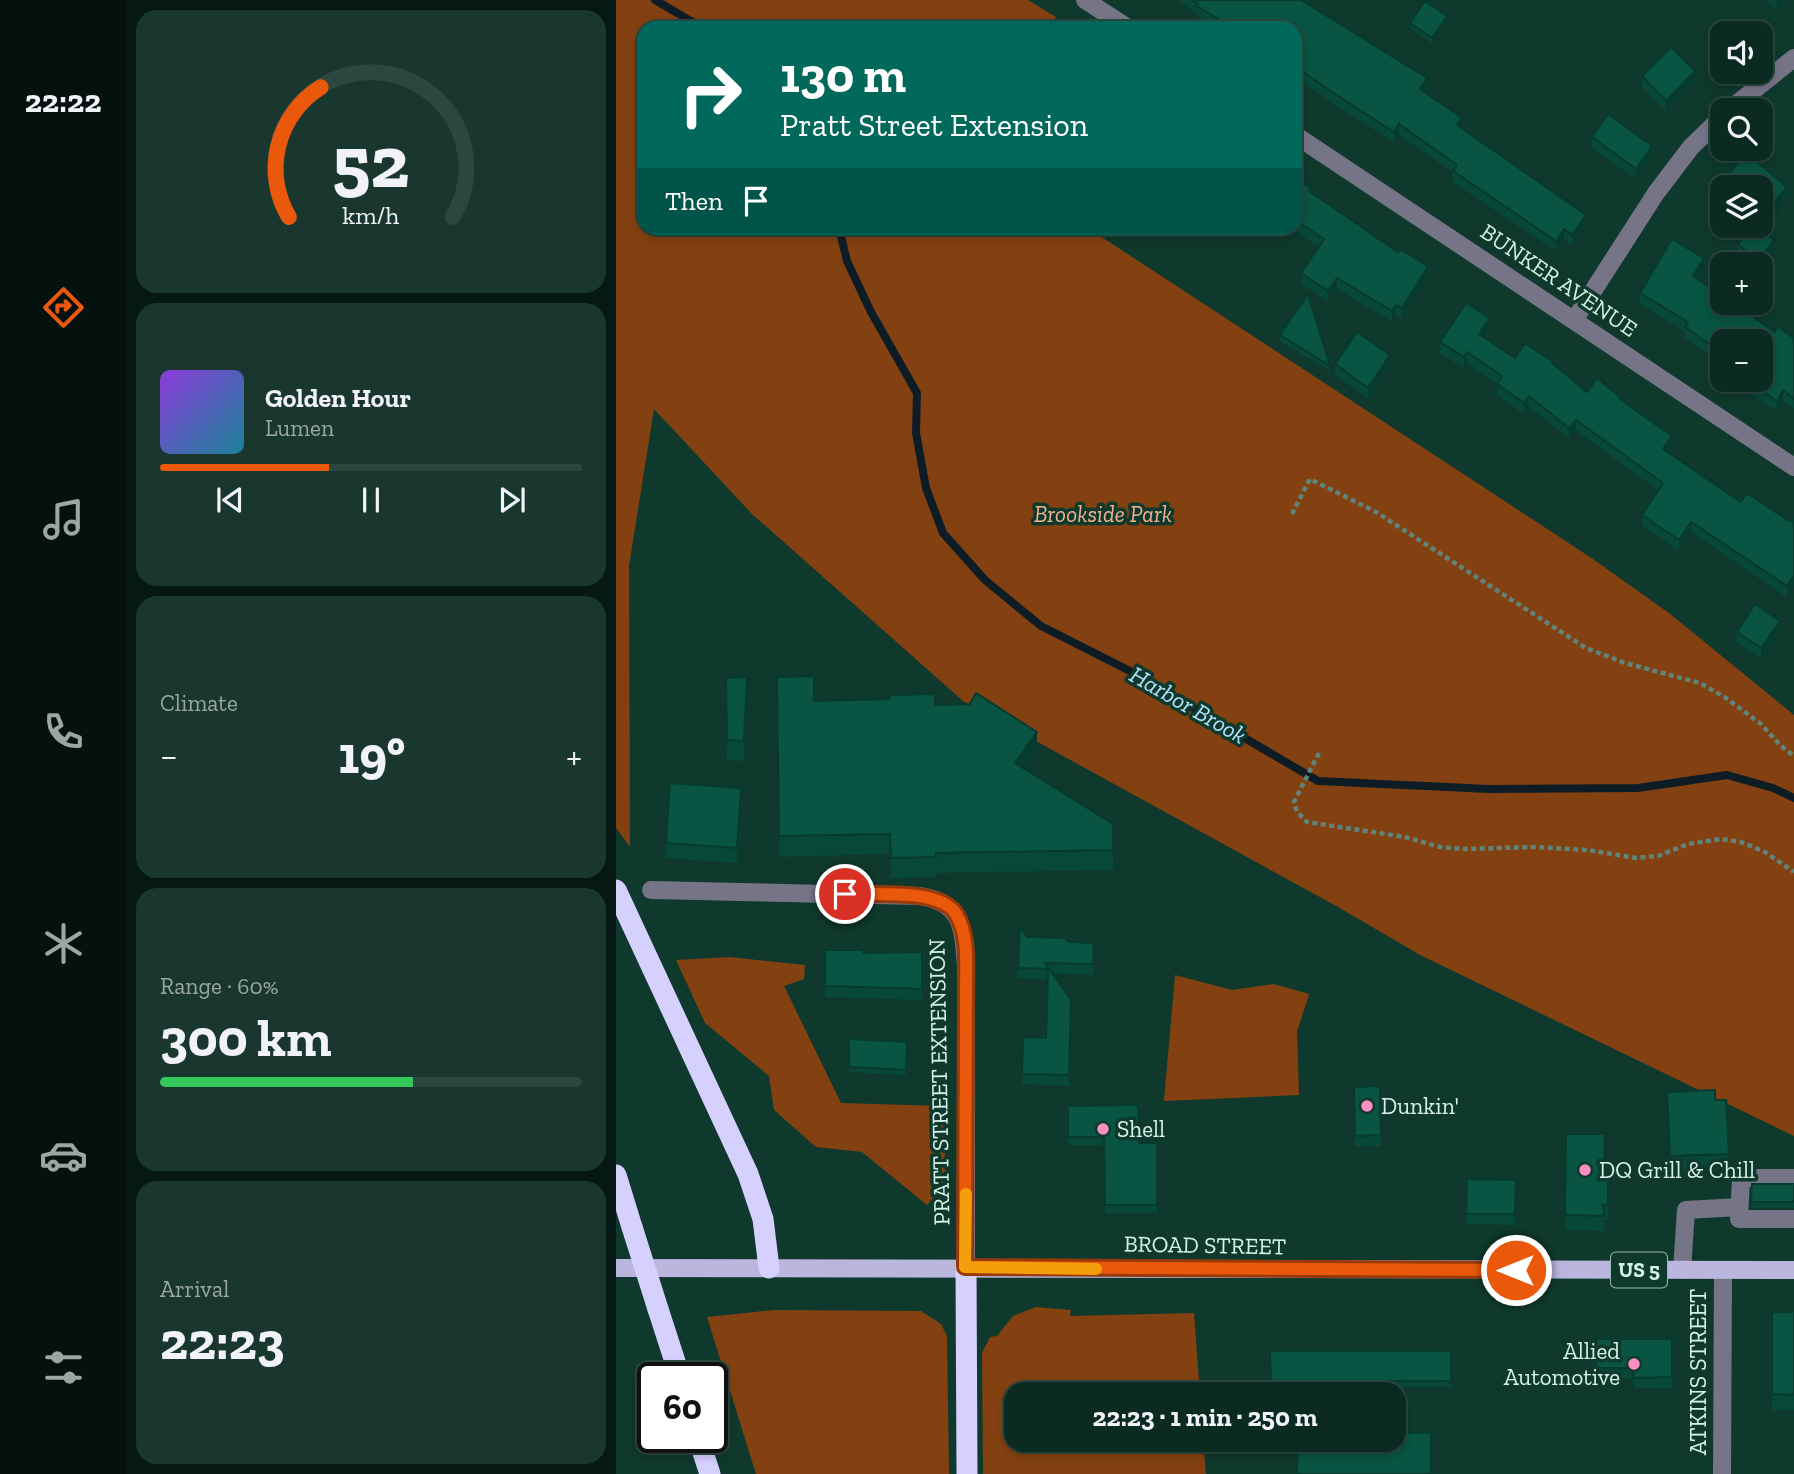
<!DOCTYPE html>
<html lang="en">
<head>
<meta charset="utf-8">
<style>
  :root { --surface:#0b2b22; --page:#19372f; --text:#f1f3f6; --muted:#9aa7a5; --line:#2b4740; --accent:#ea580c }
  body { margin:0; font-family:"Zilla Slab",serif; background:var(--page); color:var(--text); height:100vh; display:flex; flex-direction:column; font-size:26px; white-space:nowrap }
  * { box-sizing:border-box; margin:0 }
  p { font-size:23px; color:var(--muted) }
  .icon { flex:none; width:38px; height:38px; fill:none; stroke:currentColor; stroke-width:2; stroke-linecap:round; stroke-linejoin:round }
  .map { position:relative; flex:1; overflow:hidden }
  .details { display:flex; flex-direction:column; gap:10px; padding:10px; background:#061813; width:490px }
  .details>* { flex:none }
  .banner { position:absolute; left:21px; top:21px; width:665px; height:214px; border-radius:21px; box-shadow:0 4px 10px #0003,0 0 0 2px var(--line); background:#00695c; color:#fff; overflow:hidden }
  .fabs { position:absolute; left:1094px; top:21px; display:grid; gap:14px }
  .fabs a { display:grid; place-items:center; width:63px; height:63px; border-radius:14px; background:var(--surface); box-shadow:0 4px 10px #0003,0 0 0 2px var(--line); font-size:35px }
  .speed { position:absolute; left:21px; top:1362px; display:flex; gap:14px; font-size:35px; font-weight:700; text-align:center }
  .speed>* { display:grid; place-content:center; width:91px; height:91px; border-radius:50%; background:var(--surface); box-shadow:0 4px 10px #0003,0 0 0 2px var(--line); line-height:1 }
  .speed .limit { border:4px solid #111; border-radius:10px; background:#fff; color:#111 }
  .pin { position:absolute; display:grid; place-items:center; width:60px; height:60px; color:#fff; margin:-30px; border:4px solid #fff; border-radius:50%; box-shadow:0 2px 7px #0007 }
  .me { position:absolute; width:77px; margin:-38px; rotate:270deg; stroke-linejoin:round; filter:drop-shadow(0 0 5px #0008) }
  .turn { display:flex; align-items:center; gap:24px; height:147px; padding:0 28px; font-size:32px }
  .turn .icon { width:91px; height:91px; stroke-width:2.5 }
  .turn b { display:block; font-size:49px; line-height:60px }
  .then { display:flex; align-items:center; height:66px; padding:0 28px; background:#0003; gap:14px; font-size:26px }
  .big { font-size:52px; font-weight:700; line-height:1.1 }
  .details .widget { flex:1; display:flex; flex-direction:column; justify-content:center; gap:10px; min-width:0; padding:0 24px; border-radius:21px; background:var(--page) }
  .details .dial { align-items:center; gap:0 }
  .dial svg { height:182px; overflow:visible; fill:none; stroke:var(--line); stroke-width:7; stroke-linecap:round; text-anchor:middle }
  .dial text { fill:var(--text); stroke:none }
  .song { display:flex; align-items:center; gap:21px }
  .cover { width:84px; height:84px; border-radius:10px; background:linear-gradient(135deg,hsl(270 70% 55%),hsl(190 70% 35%)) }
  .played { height:7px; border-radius:4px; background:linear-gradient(90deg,var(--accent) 40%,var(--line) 40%) }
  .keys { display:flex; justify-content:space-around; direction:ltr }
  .heat { display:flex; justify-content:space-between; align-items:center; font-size:38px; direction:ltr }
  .charge { height:10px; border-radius:5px; background:linear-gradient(90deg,#34c759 60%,var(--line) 0) }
  .trip { position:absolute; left:388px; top:1382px; width:402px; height:70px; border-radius:21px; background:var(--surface); box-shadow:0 4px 10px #0003,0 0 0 2px var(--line); font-weight:700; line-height:70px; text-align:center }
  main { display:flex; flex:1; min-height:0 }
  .tabs { display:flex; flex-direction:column; width:126px; justify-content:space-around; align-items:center; background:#04110e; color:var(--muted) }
  .tabs .icon { width:49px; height:49px }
  .tabs .selected { color:var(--accent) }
  .tabs b { font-size:32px; color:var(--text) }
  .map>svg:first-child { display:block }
  .green { fill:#834111 }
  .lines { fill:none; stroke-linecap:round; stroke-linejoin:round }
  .stream { stroke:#0e1d25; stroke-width:8 }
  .path { stroke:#608479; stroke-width:4.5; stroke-dasharray:5 3.5; stroke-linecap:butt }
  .minor { stroke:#767487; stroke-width:18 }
  .major { stroke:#bbb6dd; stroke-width:18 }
  .highway { stroke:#d6d0ff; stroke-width:21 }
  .highway-bridge { stroke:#d6d0ff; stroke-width:21 }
  .wall { fill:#084839 }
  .shaded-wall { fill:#063b2e }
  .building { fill:#095442; stroke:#063b2e; stroke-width:2 }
  .route-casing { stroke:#983908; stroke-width:18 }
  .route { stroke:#ea580c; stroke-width:12 }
  .slow { stroke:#f59e0b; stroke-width:12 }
  .poi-dot { fill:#fc8fc2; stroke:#0f392d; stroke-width:2.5 }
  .labels { text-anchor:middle; stroke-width:7; stroke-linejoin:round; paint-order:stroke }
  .shield { fill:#0f392d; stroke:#9abab0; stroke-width:2 }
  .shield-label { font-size:21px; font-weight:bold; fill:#d6f2e8 }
  .street-label { font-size:23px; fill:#d6f2e8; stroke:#0f392d }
  .park-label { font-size:23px; font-style:italic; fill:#f2b18b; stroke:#0f392d }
  .poi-label { font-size:23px; fill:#d6f2e8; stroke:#0f392d; text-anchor:start }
  .water-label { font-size:24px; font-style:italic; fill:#b2e2fc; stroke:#0f392d }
</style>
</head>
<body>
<main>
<nav class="tabs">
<b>22:22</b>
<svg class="icon selected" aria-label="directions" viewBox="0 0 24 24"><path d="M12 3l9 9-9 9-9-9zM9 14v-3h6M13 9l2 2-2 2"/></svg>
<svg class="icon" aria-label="music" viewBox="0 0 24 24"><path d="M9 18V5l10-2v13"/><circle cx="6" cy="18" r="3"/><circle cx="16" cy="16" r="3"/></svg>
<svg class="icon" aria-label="phone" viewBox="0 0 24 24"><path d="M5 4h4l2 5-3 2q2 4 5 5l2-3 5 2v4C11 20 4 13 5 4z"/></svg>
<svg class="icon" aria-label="climate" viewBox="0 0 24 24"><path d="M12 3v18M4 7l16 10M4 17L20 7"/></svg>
<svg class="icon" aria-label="car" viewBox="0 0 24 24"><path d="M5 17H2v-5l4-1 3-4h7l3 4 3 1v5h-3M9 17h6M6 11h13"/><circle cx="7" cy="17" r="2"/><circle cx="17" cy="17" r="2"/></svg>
<svg class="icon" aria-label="filters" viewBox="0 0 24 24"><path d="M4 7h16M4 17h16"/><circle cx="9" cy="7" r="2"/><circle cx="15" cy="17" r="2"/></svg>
</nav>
<section class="details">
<div class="widget dial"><svg viewBox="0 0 100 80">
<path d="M14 69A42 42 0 1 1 86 69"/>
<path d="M14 69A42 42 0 0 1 28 12" stroke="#ea580c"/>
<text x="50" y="56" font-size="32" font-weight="700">52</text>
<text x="50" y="72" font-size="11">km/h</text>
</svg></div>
<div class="widget">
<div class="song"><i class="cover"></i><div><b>Golden Hour</b><p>Lumen</p></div></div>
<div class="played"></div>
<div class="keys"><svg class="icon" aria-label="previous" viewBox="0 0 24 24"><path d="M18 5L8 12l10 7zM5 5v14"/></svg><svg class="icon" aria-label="pause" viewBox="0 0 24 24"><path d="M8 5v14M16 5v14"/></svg><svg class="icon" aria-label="next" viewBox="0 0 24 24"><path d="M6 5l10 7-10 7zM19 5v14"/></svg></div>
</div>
<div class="widget"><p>Climate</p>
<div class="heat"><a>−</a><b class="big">19°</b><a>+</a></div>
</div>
<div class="widget"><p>Range · 60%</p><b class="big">300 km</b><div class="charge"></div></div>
<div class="widget"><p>Arrival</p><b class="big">22:23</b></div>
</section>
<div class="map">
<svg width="1178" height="1474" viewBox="0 0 1178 1474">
  <rect width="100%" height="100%" fill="#0f392d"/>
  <path class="green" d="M 0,0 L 412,0 L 440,17 L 434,28 L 28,28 L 28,228 L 472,228 L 974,557 L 1053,613 L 1178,715 L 1178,1136 L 804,955 L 722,907 L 347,701 L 136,514 L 38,409 L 13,566 L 14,847 L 0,828 Z
    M 114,957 L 189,965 L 188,979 L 168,986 L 225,1103 L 327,1106 L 330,1183 L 311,1205 L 246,1152 L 200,1147 L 158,1110 L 153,1076 L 89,1023 L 60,960 Z
    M 559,975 L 616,990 L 658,984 L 693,994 L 681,1032 L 683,1095 L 548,1101 Z
    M 420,1307 L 455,1310 L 454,1316 L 578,1313 L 584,1395 L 401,1395 L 401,1440 L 587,1440 L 590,1474 L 367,1474 L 366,1353 L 374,1337 L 381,1336 L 397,1316 Z
    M 158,1310 L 305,1311 L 325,1324 L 331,1336 L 333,1474 L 140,1474 L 91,1317 Z"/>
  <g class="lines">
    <path class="stream" d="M 39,0 L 87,28
      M 223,228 L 231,261 L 255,312 L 301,393 L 300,433 L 310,488 L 327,533 L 369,580 L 425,626 L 518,673 L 702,781 L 873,789 L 1022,788 L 1111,775 L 1157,788 L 1178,798"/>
    <path class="path" d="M 676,514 L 694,479 L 760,512 L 970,648 L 1009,663 L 1084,683 L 1110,698 L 1145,724 L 1164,745 L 1178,756
      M 703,753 L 678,802 L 681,812 L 691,822 L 789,837 L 824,847 L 848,849 L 921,847 L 972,850 L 1020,858 L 1042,856 L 1072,844 L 1105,839 L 1125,842 L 1149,852 L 1178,872"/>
    <path class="minor" d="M 469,0 L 512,28
      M 1113,110 L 1178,58
      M 679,135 L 1178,467
      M 959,319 L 1040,193 L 1075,147 L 1106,117
      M 35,890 L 303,896 C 347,902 347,928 350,966 L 350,1267
      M 1178,1178 L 1125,1178 L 1123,1219 L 1178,1219
      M 1066,1270 L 1070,1210 L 1123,1207
      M 1106,1474 L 1107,1270"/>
    <path class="major" d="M 0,1268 L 1178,1270"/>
    <path class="highway" d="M 0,890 L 132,1174 L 147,1219 L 153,1268
      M 0,1175 L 16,1227
      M 350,1267 L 351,1474
      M 42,1309 L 64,1377
      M 82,1437 L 94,1474"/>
    <path class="highway-bridge" d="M 16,1227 L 42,1309"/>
  </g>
  <path class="wall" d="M 562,0 L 685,0 L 811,88 L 809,92 L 846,128 L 970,225 L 956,245 L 948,239 L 940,251 L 837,182 L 837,172 L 783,135 L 778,142 L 716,103 L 679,76 L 679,28 L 600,28 L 581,16 L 581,14 Z
    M 1151,0 L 1173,0 L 1160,11 Z
    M 831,21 L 816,43 L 794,28 L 794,23 Z
    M 1026,76 L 1079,82 L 1050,111 L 1026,87 Z
    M 976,137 L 1036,156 L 1020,179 L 976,148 Z
    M 1112,175 L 1171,197 L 1149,225 L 1144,221 L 1144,187 L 1114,187 L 1112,186 Z
    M 679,178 L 695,192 L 812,277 L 786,319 L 780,315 L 776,322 L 721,288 L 712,302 L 685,283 L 685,273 L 703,247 L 674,228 L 679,228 Z
    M 1122,244 L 1158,246 L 1143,264 L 1140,264 L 1122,250 Z
    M 1088,268 L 1082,279 L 1159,332 L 1178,338 L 1178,409 L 1167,401 L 1161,411 L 1128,390 L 1128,380 L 1144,380 L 1106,341 L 1106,363 L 1069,338 L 1069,331 L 1024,304 L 1024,293 Z
    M 874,329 L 868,337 L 899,358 L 937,364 L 971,392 L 1005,400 L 1056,446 L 1052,452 L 1125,502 L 1173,521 L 1171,597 L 1075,532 L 1063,551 L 1026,525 L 1026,515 L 1042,490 L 960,430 L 953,438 L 913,407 L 908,414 L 881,395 L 882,384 L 851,363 L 848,368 L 824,353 L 824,342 Z
    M 664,335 L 714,366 L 714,371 L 664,341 Z
    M 719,364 L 774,366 L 752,398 L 719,375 Z
    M 1164,631 L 1145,659 L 1121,642 L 1121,632 Z
    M 161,677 L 198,701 L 274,699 L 319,705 L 421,752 L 409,769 L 497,824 L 497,870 L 320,873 L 320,877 L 275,878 L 274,854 L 163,857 Z
    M 110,678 L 131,697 L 128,761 L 111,760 Z
    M 125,803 L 121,863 L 50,858 L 50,843 Z
    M 411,937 L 452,942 L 478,943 L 477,975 L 437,973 L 455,1000 L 453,1086 L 406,1084 L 407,1037 L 430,1038 L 432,980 L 402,978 L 402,968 Z
    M 209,950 L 247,953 L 306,952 L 306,1000 L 209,997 Z
    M 233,1039 L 291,1042 L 290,1075 L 233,1072 Z
    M 764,1086 L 765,1146 L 739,1146 L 738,1087 Z
    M 1051,1092 L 1099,1100 L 1113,1154 L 1113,1169 L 1054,1171 Z
    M 452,1106 L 523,1143 L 541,1143 L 541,1213 L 489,1213 L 488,1145 L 452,1145 Z
    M 950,1134 L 988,1175 L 992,1191 L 992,1220 L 988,1220 L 988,1231 L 949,1230 Z
    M 851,1179 L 900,1180 L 899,1225 L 850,1224 Z
    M 1136,1184 L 1178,1184 L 1178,1208 L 1135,1208 Z
    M 1156,1312 L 1178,1312 L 1178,1410 L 1156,1410 Z
    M 980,1339 L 1056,1339 L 1056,1388 L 1018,1388 L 1017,1379 L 980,1379 Z
    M 654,1351 L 835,1351 L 835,1387 L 655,1387 Z"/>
  <path class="shaded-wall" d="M 1161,0 L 1173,0 L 1160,11 Z
    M 831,16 L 831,21 L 816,43 L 816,38 Z
    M 1079,71 L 1079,82 L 1050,111 L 1050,101 Z
    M 811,78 L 811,88 L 804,99 L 804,89 Z
    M 846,118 L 846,128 L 841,125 Z
    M 783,124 L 783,135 L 778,142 L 778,132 Z
    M 1036,146 L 1036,156 L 1020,179 L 1020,169 Z
    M 1171,187 L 1171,197 L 1149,225 L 1149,214 Z
    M 970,215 L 970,225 L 956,245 L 956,235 Z
    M 948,229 L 948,239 L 940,251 L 940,241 Z
    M 1158,240 L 1158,246 L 1143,264 L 1142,264 L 1142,261 Z
    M 1088,258 L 1088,268 L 1077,286 L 1077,276 Z
    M 812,266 L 812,277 L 786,319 L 786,308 Z
    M 721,278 L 721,288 L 712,302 L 712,291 Z
    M 780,305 L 780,315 L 776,322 L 776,311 Z
    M 874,318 L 874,329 L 863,344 L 863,334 Z
    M 851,352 L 851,363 L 848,368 L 848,357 Z
    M 774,355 L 774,366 L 752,398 L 752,388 Z
    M 1167,390 L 1167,401 L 1161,411 L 1161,401 Z
    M 913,396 L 913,407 L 908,414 L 908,403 Z
    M 960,420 L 960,430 L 953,438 L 953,428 Z
    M 1056,436 L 1056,446 L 1047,459 L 1047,449 Z
    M 1075,522 L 1075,532 L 1063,551 L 1063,540 Z
    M 1178,576 L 1178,586 L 1171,597 L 1171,586 Z
    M 1164,621 L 1164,631 L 1145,659 L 1145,648 Z
    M 131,677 L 131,697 L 128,761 L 128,741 Z
    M 421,732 L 421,752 L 399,783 L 399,763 Z
    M 125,788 L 125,803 L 121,863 L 121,848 Z"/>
  <path class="building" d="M 576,0 L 685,0 L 811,78 L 804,89 L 846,118 L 841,125 L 970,215 L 956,235 L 948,229 L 940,241 L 837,171 L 841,165 L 783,124 L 778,132 L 716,92 L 679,66 L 679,28 L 617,28 L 581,6 L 582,4 Z
    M 809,1 L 831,16 L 816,38 L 794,23 Z
    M 1055,47 L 1079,71 L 1050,101 L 1026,76 Z
    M 992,114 L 1036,146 L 1020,169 L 976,137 Z
    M 1130,153 L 1171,187 L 1149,214 L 1144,211 L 1144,187 L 1127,187 L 1112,175 Z
    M 679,178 L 695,188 L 693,191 L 782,252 L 784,249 L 812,266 L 786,308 L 780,305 L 776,311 L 721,278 L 712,291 L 685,273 L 708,239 L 679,220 Z
    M 1137,226 L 1140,226 L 1158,240 L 1142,261 L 1122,244 Z
    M 1056,239 L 1088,258 L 1077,276 L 1106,296 L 1106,303 L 1116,303 L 1159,332 L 1162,327 L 1178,338 L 1178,399 L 1167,390 L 1161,401 L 1129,380 L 1144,380 L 1144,341 L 1106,341 L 1106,353 L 1069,327 L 1072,322 L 1024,293 Z
    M 692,294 L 714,366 L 664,335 Z
    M 850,303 L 874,318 L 863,334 L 899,358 L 909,343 L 937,362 L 936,363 L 971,392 L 981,378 L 1005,398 L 1004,399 L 1056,436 L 1047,449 L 1125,502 L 1131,493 L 1173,521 L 1176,521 L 1178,518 L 1178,576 L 1171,586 L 1075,522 L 1063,540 L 1026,515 L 1047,483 L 960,420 L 953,428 L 913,396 L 908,403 L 881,384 L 886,376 L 851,352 L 848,357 L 824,342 Z
    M 741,332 L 774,355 L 752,388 L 719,364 Z
    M 1139,604 L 1164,621 L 1145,648 L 1121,632 Z
    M 198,676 L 198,701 L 274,699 L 274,695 L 319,694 L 319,705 L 354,704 L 360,693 L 421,732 L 399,763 L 497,824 L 497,850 L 320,853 L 320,857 L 275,858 L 274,834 L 163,836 L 161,677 Z
    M 131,677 L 128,741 L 111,740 L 110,678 Z
    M 54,783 L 125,788 L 121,848 L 50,843 Z
    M 404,926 L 411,937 L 449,938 L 452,942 L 478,943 L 477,964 L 429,963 L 455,1000 L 453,1075 L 406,1074 L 407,1037 L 430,1038 L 432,969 L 402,968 Z
    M 209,950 L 247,950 L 247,953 L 306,952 L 306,989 L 209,986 Z
    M 233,1039 L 291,1042 L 290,1070 L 233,1067 Z
    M 764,1086 L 765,1135 L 739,1136 L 738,1087 Z
    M 1099,1090 L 1099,1100 L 1110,1100 L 1113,1154 L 1054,1156 L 1051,1092 Z
    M 522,1105 L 523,1143 L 541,1143 L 541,1205 L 489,1205 L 488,1137 L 452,1137 L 452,1106 Z
    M 950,1134 L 989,1134 L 988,1175 L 992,1176 L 992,1205 L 987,1205 L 988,1216 L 949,1215 Z
    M 851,1179 L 900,1180 L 899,1214 L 850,1214 Z
    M 1136,1184 L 1178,1184 L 1178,1202 L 1135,1202 Z
    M 1156,1312 L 1178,1312 L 1178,1395 L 1156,1394 Z
    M 980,1339 L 1056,1339 L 1056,1377 L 1018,1378 L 1017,1368 L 980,1368 Z
    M 654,1351 L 835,1351 L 835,1381 L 655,1382 Z
    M 779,1433 L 815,1433 L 815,1474 L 681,1474 L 682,1440 L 779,1440 Z"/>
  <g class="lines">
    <defs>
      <path id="route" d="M 229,894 C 257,895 324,888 340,914 C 353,935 350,966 350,990 L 349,1267 L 900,1270"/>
    </defs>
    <use href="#route" class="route-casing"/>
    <use href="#route" class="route"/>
    <path class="slow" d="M 350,1194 L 349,1267 L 480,1269"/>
  </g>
  <g class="poi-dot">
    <circle cx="751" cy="1106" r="7"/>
    <circle cx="487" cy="1129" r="7"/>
    <circle cx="969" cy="1170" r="7"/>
    <circle cx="1018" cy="1364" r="7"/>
  </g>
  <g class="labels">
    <rect class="shield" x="995" y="1252.5" width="56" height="35" rx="5"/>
    <g class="shield-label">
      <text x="1023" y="1277">US 5</text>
    </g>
    <g class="street-label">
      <text transform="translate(943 280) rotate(34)" y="8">BUNKER AVENUE</text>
      <text transform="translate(323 1082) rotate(-91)" y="8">PRATT STREET EXTENSION</text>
      <text transform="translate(589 1245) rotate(1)" y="8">BROAD STREET</text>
      <text transform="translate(1082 1372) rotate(-90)" y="8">ATKINS STREET</text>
    </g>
    <g class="park-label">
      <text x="487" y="522">Brookside Park</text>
    </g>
    <g class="poi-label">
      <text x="765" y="1114">Dunkin'</text>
      <text x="501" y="1137">Shell</text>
      <text x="983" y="1178">DQ Grill &amp; Chill</text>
      <text x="1004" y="1359" text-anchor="end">Allied<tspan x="1004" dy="26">Automotive</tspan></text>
    </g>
    <g class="water-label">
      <text transform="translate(572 705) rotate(30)" y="8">Harbor Brook</text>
    </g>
  </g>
</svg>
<div class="fabs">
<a><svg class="icon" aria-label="sound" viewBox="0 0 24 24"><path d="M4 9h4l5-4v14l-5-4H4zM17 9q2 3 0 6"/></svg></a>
<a><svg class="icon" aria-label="search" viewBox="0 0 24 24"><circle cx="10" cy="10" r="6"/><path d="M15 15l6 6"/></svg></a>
<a><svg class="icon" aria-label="layers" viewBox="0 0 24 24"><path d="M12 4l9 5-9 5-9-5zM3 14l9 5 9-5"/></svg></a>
<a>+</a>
<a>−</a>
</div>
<div class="speed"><div class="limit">60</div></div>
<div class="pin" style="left:229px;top:894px;background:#d93025"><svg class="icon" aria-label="arrive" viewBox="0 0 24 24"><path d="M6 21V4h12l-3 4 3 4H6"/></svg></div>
<svg class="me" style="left:900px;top:1270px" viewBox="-20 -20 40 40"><circle r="17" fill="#ea580c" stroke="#fff" stroke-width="3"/><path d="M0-11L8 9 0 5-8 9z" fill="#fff"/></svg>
<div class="trip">22:23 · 1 min · 250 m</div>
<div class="banner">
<div class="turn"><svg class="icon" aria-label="right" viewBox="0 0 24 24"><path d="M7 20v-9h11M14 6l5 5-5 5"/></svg><div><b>130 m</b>Pratt Street Extension</div></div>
<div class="then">Then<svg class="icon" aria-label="arrive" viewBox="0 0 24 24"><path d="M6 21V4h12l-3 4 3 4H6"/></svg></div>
</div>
</div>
</main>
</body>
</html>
